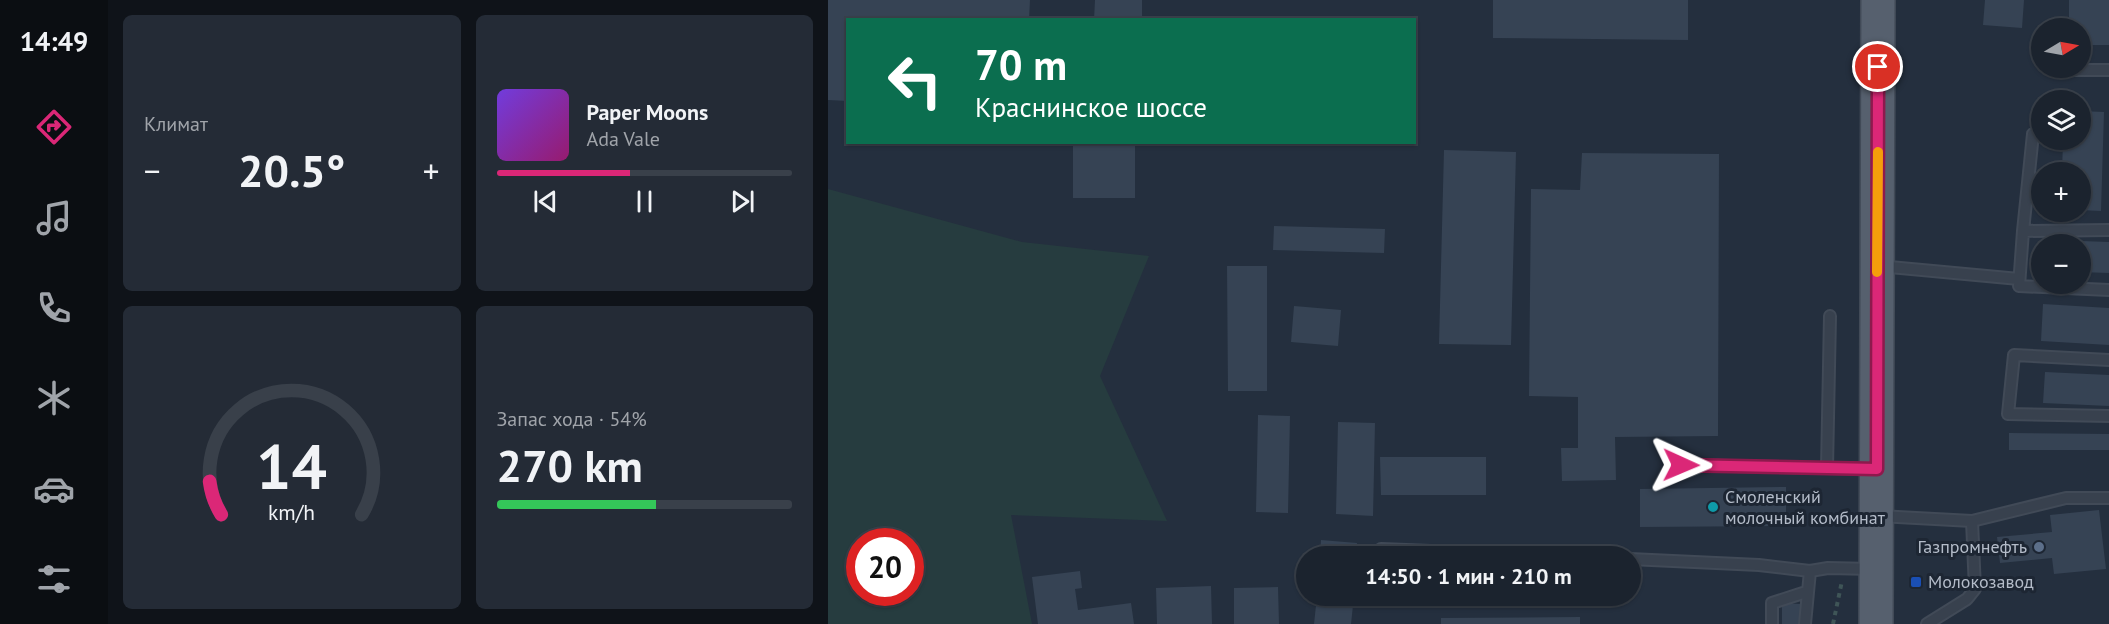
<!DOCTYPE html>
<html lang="ru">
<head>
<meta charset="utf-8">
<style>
  :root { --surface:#1b232e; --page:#242b36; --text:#f1f3f6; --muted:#a0a4aa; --line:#39404a; --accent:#db2777 }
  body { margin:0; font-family:"PT Sans",sans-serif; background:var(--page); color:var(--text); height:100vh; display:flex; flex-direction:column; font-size:22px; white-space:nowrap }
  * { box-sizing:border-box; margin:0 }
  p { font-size:20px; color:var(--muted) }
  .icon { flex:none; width:33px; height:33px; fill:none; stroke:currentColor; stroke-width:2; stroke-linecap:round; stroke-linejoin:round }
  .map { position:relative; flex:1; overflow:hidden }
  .sheet { display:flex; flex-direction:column; gap:15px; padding:15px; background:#0f1319; width:720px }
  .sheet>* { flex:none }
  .guide { position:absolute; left:18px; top:18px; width:570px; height:126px; border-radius:0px; box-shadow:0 2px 4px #0004,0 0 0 2px var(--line); background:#0b6e4f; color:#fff; overflow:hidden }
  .needle { width:39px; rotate:80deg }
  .tools { position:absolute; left:1203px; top:18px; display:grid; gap:12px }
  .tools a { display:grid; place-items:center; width:60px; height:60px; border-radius:50%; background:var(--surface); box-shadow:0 2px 4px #0004,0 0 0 2px var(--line); font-size:30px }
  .speed { position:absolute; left:18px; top:528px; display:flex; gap:12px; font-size:30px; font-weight:700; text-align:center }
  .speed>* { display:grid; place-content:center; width:78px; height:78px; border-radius:50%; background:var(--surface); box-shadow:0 2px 4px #0004,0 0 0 2px var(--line); line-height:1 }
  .speed .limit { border:9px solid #d22; background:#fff; color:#111 }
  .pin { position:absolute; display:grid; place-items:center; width:51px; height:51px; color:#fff; margin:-26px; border:3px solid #fff; border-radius:50%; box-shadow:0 2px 6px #0007 }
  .me { position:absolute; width:66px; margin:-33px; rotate:91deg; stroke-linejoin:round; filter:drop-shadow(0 0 4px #0008) }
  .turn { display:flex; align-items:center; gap:21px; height:126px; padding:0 30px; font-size:27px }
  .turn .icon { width:78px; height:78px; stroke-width:2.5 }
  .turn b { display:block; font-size:42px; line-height:51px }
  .big { font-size:45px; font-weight:700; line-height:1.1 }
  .sheet .widget { flex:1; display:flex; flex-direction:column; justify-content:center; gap:9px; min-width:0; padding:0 21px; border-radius:9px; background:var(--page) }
  .sheet .dial { align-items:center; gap:0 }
  .dial svg { height:156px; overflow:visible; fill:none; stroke:var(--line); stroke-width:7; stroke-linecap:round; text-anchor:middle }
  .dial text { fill:var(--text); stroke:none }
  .song { display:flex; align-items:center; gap:18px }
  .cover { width:72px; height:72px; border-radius:9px; background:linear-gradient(135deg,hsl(260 70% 55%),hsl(320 70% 35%)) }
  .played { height:6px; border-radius:3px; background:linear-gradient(90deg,var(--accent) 45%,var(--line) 45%) }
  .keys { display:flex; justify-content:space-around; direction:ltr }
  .heat { display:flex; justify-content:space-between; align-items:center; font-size:33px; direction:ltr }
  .charge { height:9px; border-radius:4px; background:linear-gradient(90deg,#34c759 54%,var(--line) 0) }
  .sheet .tiles { flex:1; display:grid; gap:15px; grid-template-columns:repeat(2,1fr) }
  .trip { position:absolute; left:468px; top:546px; width:345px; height:60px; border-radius:30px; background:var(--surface); box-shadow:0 2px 4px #0004,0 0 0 2px var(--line); font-weight:700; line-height:60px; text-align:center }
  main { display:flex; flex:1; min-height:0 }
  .dock { display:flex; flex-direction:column; width:108px; justify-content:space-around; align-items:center; background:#0b0e12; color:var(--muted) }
  .dock .icon { width:42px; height:42px }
  .dock .current { color:var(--accent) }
  .dock b { font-size:27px; color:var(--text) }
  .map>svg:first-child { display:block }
  .green { fill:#263c3f; fill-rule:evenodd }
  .building { fill:#364354 }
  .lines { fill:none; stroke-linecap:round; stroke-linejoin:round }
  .service-casing { stroke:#414a57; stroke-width:14 }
  .primary-casing { stroke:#414a57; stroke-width:36 }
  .path { stroke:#3f5557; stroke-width:4; stroke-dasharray:4.5 4.5; stroke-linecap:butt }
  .service { stroke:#38414e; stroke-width:10 }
  .primary { stroke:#56606e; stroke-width:33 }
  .route-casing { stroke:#8e194d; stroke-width:15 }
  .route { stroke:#db2777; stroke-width:10 }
  .slow { stroke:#f59e0b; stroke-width:10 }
  .culture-dot { fill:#0f9aa8; stroke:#1d2633; stroke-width:2 }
  .service-dot { fill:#5c6f8a; stroke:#1d2633; stroke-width:2 }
  .transit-dot { fill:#1a4fb4; stroke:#1d2633; stroke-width:2 }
  .labels { text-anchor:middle; stroke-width:6; stroke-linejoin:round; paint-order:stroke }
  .poi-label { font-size:18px; fill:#b4bcc9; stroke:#1d2633; text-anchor:start }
</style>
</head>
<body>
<main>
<nav class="dock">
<b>14:49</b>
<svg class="icon current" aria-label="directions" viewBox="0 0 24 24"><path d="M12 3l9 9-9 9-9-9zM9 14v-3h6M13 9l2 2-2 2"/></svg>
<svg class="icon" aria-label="music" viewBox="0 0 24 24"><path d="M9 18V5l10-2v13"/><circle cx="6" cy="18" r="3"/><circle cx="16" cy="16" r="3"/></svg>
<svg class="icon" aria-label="phone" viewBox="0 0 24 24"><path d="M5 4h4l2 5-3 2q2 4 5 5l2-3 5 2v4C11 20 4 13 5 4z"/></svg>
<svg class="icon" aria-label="climate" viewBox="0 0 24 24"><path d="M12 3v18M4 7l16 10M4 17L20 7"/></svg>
<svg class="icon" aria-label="car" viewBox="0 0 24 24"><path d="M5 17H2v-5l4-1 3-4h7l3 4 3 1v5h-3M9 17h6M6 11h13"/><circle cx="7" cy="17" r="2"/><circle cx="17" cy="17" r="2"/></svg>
<svg class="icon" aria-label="filters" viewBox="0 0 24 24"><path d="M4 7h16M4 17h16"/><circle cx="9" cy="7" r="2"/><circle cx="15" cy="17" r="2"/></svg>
</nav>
<section class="sheet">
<div class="tiles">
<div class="widget"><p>Климат</p>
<div class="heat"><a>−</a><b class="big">20.5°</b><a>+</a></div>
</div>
<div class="widget">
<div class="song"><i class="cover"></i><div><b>Paper Moons</b><p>Ada Vale</p></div></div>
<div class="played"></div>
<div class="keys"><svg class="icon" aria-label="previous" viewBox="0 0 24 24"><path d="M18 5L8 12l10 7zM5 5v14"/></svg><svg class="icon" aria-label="pause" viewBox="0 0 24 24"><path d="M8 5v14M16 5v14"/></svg><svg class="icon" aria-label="next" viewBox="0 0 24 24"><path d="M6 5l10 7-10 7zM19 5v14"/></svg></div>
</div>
<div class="widget dial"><svg viewBox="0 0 100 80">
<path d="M14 69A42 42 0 1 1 86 69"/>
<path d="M14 69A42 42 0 0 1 8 52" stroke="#db2777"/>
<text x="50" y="56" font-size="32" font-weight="700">14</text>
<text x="50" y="72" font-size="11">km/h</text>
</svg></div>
<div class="widget"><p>Запас хода · 54%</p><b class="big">270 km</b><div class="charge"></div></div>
</div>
</section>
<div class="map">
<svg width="1281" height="624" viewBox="0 0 1281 624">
  <rect width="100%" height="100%" fill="#242f3e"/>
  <path class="green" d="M 0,189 L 194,242 L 321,256 L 272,376 L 339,521 L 183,515 L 204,624 L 0,624 ZM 32,542 L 82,542 L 82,592 L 32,592 Z"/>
  <path class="building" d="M 0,0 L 202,0 L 201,20 L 20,20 L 20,101 L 0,100 Z
    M 267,0 L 314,0 L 314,20 L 266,20 Z
    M 665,0 L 860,0 L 860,40 L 665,38 Z
    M 1157,0 L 1196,0 L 1194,28 L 1155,25 Z
    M 1241,0 L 1281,0 L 1281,45 L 1252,45 L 1252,28 L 1241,28 Z
    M 1252,111 L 1276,112 L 1273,211 L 1252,210 L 1252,172 L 1234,172 L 1235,140 L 1252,140 Z
    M 245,142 L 307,142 L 307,198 L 245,198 Z
    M 616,150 L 688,152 L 683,345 L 611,344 Z
    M 754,153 L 891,154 L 890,436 L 787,437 L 788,480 L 734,481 L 733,448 L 750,448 L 750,397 L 701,396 L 703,189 L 752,190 Z
    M 446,226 L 557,229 L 556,253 L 445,250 Z
    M 1225,240 L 1281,242 L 1281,273 L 1252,272 L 1252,244 L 1225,244 Z
    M 399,266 L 439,266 L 439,391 L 400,391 Z
    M 1215,304 L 1281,308 L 1281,345 L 1213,341 Z
    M 466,306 L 513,310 L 510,346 L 463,342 Z
    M 1217,372 L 1281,375 L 1281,406 L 1215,403 Z
    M 430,415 L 462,416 L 460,513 L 428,512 Z
    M 510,422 L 547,423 L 545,516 L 508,514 Z
    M 1181,433 L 1281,434 L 1281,450 L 1181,450 Z
    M 552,457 L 658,457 L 658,495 L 553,495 Z
    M 958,487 L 958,526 L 812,527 L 812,489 Z
    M 1271,510 L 1278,569 L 1226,574 L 1224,558 L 1172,563 L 1169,537 L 1224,532 L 1222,515 Z
    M 493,540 L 529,543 L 528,556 L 492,556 Z
    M 252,571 L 254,588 L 247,589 L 250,610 L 303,603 L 306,624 L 210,624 L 204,577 Z
    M 383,586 L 384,624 L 329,624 L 328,588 Z
    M 450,587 L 451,624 L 406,624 L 406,588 Z
    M 489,596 L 526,596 L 523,624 L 486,624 Z
    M 954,603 L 972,604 L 972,624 L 954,624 Z
    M 752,617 L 752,624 L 613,624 L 613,618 Z"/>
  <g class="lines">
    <defs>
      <path id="service" d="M 1243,70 L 1281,70
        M 1281,230 L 1195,231 L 1191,286 L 1281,290
        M 1195,231 L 1205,134
        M 1051,266 L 1191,279
        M 1281,360 L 1186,355 L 1180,414 L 1281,416
        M 853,465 L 1045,469
        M 999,468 L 1002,316
        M 1051,516 L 1144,521 L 1147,589 L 1139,599 L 1099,624
        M 1144,521 L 1238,498 L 1281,498
        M 553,549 L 730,556
        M 802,559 L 931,565 L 982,571
        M 944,624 L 944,603 L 978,592
        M 977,624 L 982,571 L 1000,568 L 1045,569"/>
      <path id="primary" d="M 1048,624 L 1050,0"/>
    </defs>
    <use href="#service" class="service-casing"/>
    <use href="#primary" class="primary-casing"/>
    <path class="path" d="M 1005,624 L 1014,581"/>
    <use href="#service" class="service"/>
    <use href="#primary" class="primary"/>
  </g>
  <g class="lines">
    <defs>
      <path id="route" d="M 853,465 L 1049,469 L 1050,67"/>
    </defs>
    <use href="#route" class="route-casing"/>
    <use href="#route" class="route"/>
    <path class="slow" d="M 1049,272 L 1050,152"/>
  </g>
  <circle class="culture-dot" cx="885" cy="507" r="6"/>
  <circle class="service-dot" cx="1211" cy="547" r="6"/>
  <rect class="transit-dot" x="1082" y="576" width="12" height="12" rx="3"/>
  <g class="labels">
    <g class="poi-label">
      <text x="897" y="503">Смоленский<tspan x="897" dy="21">молочный комбинат</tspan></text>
      <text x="1199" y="553" text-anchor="end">Газпромнефть</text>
      <text x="1100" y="588">Молокозавод</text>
    </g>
  </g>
</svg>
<div class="tools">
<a><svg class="needle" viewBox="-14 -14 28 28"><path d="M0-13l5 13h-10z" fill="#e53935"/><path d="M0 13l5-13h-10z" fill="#a0a4aa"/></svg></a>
<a><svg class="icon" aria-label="layers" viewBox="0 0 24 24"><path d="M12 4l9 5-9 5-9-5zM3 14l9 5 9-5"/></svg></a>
<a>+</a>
<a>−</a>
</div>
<div class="speed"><div class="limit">20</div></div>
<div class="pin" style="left:1050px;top:67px;background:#d93025"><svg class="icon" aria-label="arrive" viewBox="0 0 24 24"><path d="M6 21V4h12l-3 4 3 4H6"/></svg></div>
<svg class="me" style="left:853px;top:465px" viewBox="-20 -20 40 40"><path d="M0-17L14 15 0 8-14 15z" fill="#db2777" stroke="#fff" stroke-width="4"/></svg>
<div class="trip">14:50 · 1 мин · 210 m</div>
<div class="guide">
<div class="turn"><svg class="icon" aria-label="left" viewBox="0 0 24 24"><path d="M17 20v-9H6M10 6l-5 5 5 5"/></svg><div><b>70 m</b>Краснинское шоссе</div></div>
</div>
</div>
</main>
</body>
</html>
